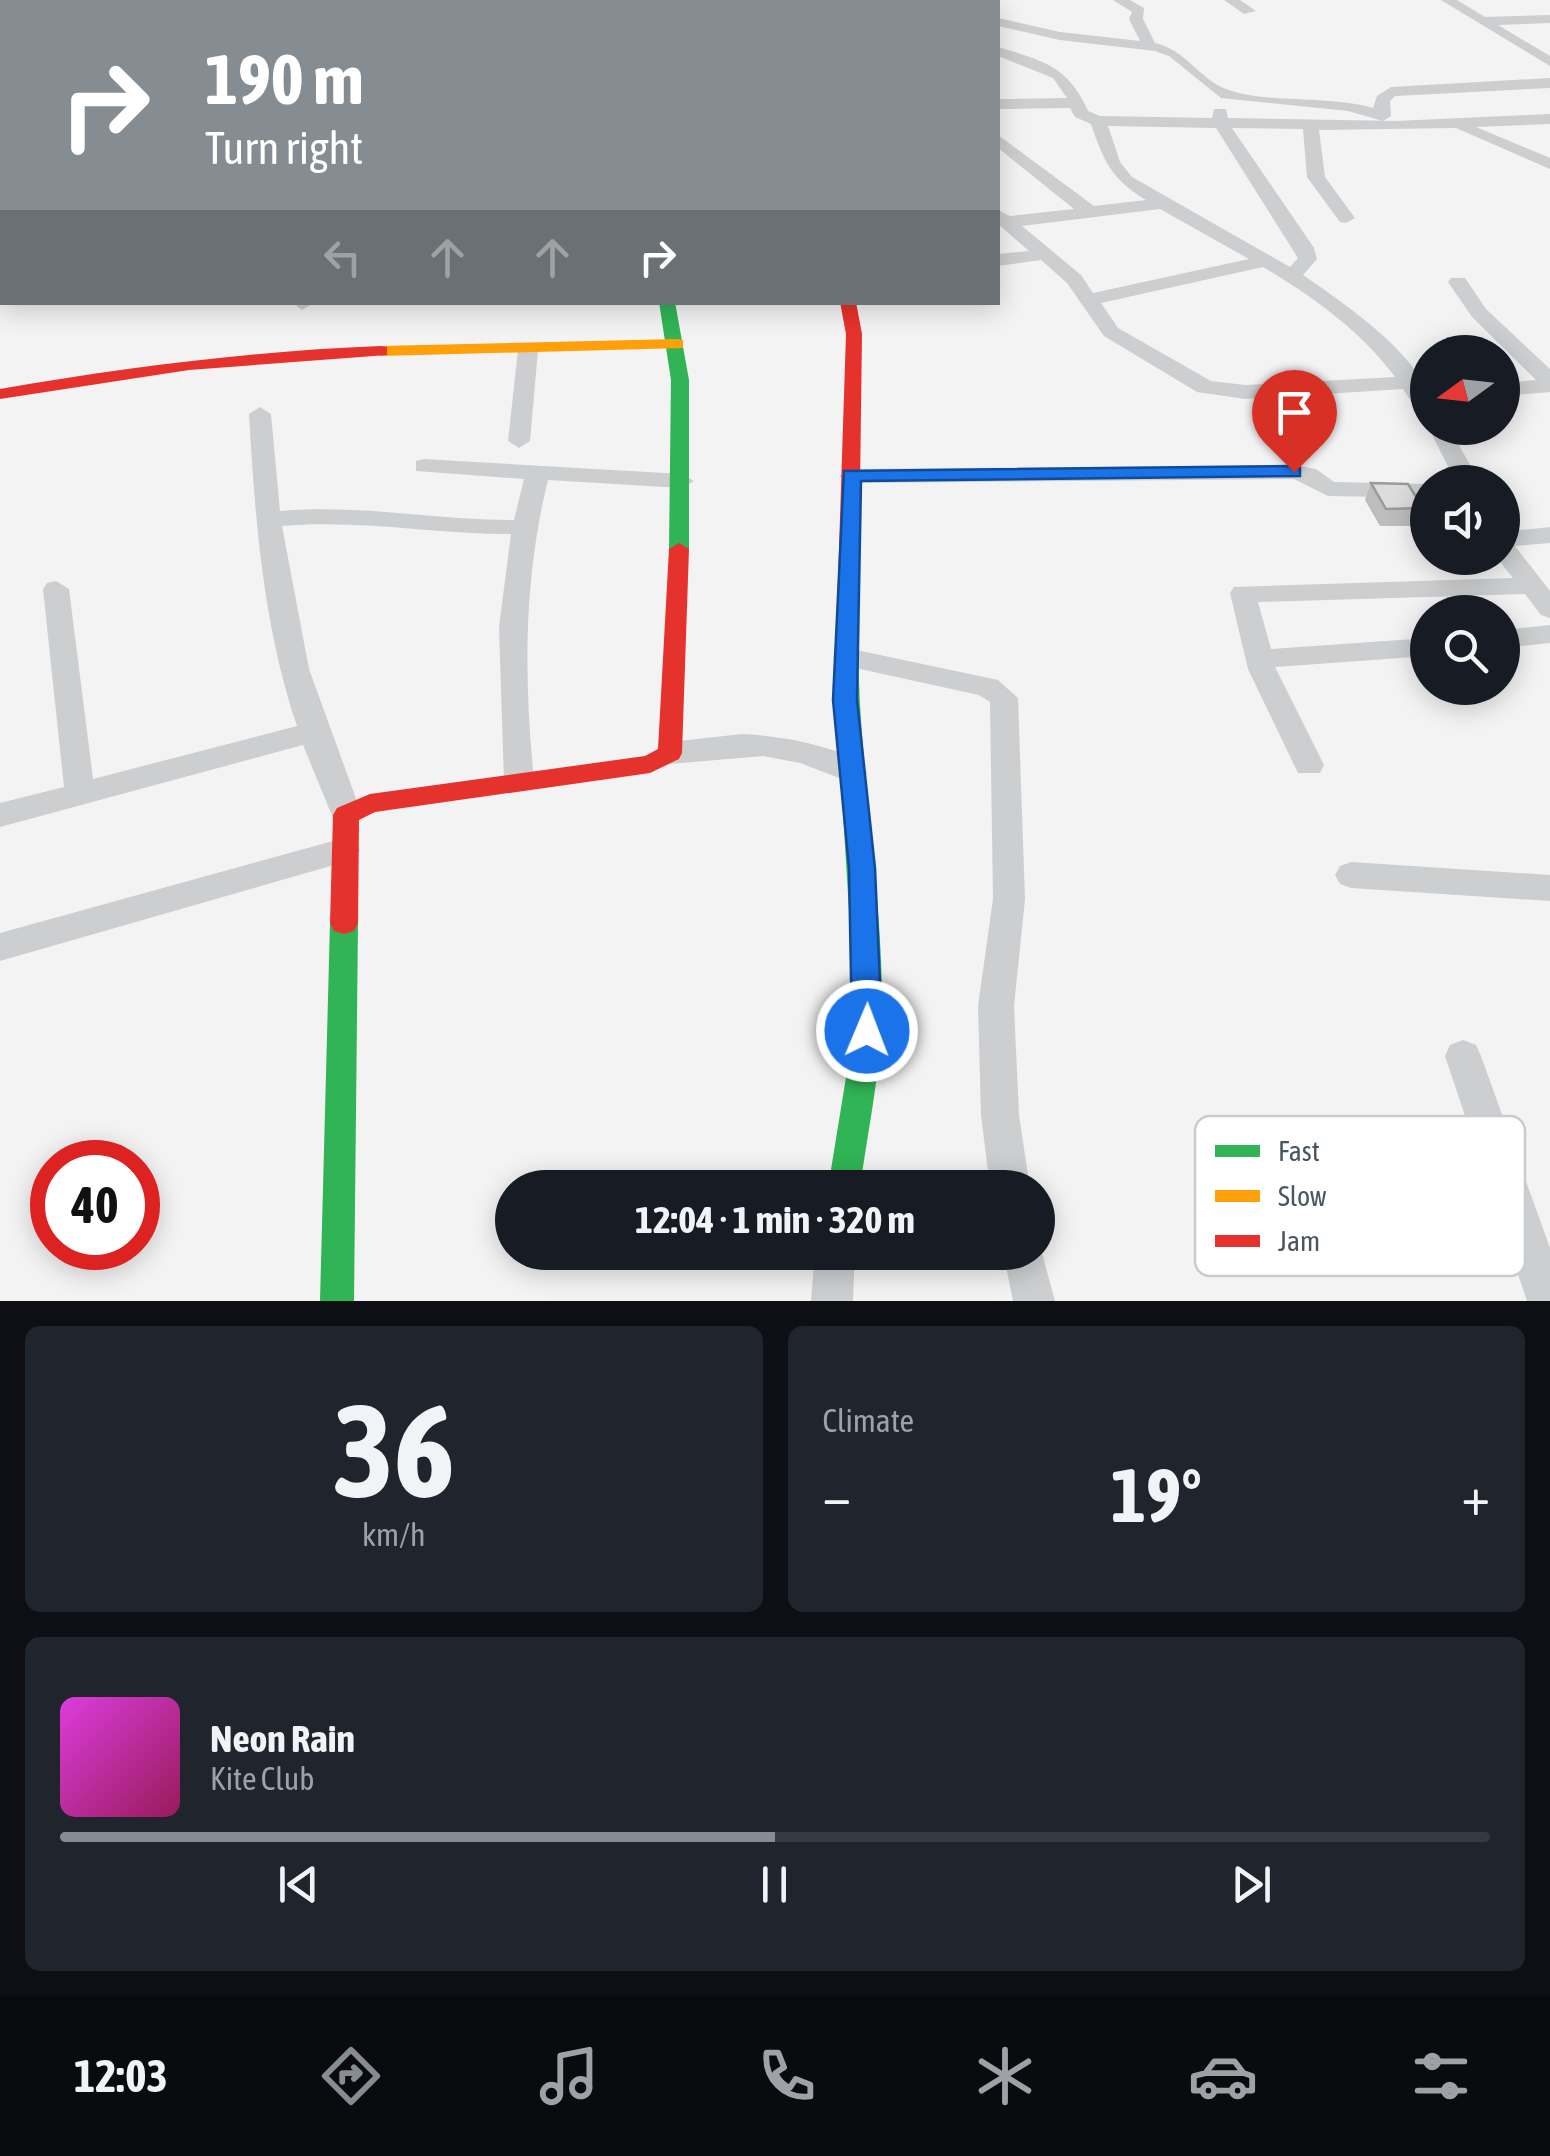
<!DOCTYPE html>
<html lang="en">
<head>
<meta charset="utf-8">
<style>
  :root { --surface:#171b24; --page:#20242c; --text:#f1f3f6; --muted:#9ea1a6; --line:#363941; --accent:#858d92 }
  body { margin:0; font-family:"Asap Condensed",sans-serif; background:var(--page); color:var(--text); height:100vh; display:flex; flex-direction:column; font-size:38px; white-space:nowrap }
  * { box-sizing:border-box; margin:0 }
  p { font-size:32px; color:var(--muted) }
  .icon { flex:none; width:55px; height:55px; fill:none; stroke:currentColor; stroke-width:2; stroke-linecap:round; stroke-linejoin:round }
  .map { position:relative; height:1301px; overflow:hidden }
  .sheet { display:flex; flex-direction:column; gap:25px; padding:25px; background:#0d0f14; flex:1 }
  .sheet>* { flex:none }
  .banner { position:absolute; left:0px; top:0px; width:1000px; height:305px; box-shadow:0 5px 25px #0003; background:#858d92; color:#fff; overflow:hidden }
  .needle { width:65px; rotate:255deg }
  .fabs { position:absolute; left:1410px; top:335px; display:grid; gap:20px }
  .fabs a { display:grid; place-items:center; width:110px; height:110px; border-radius:50%; background:var(--surface); box-shadow:0 5px 25px #0003; font-size:50px }
  .speed { position:absolute; left:30px; top:1140px; display:flex; gap:20px; font-size:50px; font-weight:700; text-align:center }
  .speed>* { display:grid; place-content:center; width:130px; height:130px; border-radius:50%; background:var(--surface); box-shadow:0 5px 25px #0003; line-height:1 }
  .speed .limit { border:15px solid #d22; background:#fff; color:#111 }
  .pin { position:absolute; display:grid; place-items:center; width:85px; height:85px; color:#fff; margin:-102px -42px; border-radius:50% 50% 50% 0; rotate:-45deg; box-shadow:0 0 10px #0007 }
  .pin .icon { rotate:45deg }
  .me { position:absolute; width:110px; margin:-55px; rotate:1deg; stroke-linejoin:round; filter:drop-shadow(0 0 8px #0008) }
  .turn { display:flex; align-items:center; gap:35px; height:210px; padding:0 40px; font-size:45px }
  .turn .icon { width:130px; height:130px; stroke-width:2.5 }
  .turn b { display:block; font-size:70px; line-height:85px }
  .lanes { display:flex; align-items:center; height:95px; padding:0 40px; background:#0003; justify-content:center; gap:50px; direction:ltr }
  .lanes .off { opacity:.35 }
  .big { font-size:75px; font-weight:700; line-height:1.1 }
  .sheet .widget { flex:1; display:flex; flex-direction:column; justify-content:center; gap:15px; min-width:0; padding:0 35px; border-radius:15px; background:var(--page) }
  .sheet .dial { align-items:center; gap:0 }
  .dial b { font-size:130px; line-height:1 }
  .song { display:flex; align-items:center; gap:30px }
  .cover { width:120px; height:120px; border-radius:15px; background:linear-gradient(135deg,hsl(300 70% 55%),hsl(330 70% 35%)) }
  .played { height:10px; border-radius:5px; background:linear-gradient(90deg,var(--accent) 50%,var(--line) 50%) }
  .keys { display:flex; justify-content:space-around; direction:ltr }
  .heat { display:flex; justify-content:space-between; align-items:center; font-size:55px; direction:ltr }
  .sheet .tiles { flex:1; display:grid; gap:25px; grid-template-columns:1fr 1fr }
  .widget:last-child { grid-column:span 2 }
  .trip { position:absolute; left:495px; top:1170px; width:560px; height:100px; border-radius:50px; background:var(--surface); box-shadow:0 5px 25px #0003; font-weight:700; line-height:100px; text-align:center }
  .menu { display:flex; height:160px; justify-content:space-around; align-items:center; background:#090b0e; color:var(--muted) }
  .menu .icon { width:70px; height:70px }
  .menu .selected { color:var(--accent) }
  .menu b { font-size:45px; color:var(--text) }
  .map>svg:first-child { display:block }
  .lines { fill:none; stroke-linecap:round; stroke-linejoin:round }
  .street { fill:#ccced0; fill-rule:evenodd }
  .fast { fill:#30b455; fill-rule:evenodd }
  .slow { fill:#ff9f0a; fill-rule:evenodd }
  .jam { fill:#e5322d; fill-rule:evenodd }
  .wall { fill:#bdbdbe }
  .building { fill:#dcdcdd; stroke:#9a9a9b; stroke-width:2.5 }
  .route { fill:#1a73e8; stroke:#114b97; stroke-width:2.5 }
  .key { fill:#fff; stroke:#c9cccf; stroke-width:2.5 }
  .key-label { font-size:28px; fill:#4a565e }
</style>
</head>
<body>
<div class="map">
<svg width="1550" height="1301" viewBox="0 0 1550 1301">
  <rect width="100%" height="100%" fill="#f3f3f3"/>
  <g class="lines">
    <path class="street" d="M 287,0 L 301,0 L 303,2 L 289,2 Z
      M 717,0 L 731,0 L 732,1 L 719,2 Z
      M 921,0 L 941,0 L 943,2 L 923,2 Z
      M 1113,0 L 1130,0 L 1144,8 L 1143,19 L 1155,43 C 1186,50 1198,78 1226,89 C 1265,104 1328,95 1373,108 L 1377,96 L 1391,87 L 1550,78 L 1550,88 L 1395,96 L 1390,101 L 1391,116 L 1383,121 L 1348,111 L 1221,98 L 1169,56 L 1155,51 L 1060,40 L 998,26 L 998,18 L 1060,32 L 1140,41 L 1129,19 L 1132,12 Z
      M 1224,0 L 1240,0 L 1256,11 L 1244,14 Z
      M 1441,0 L 1457,0 L 1485,17 L 1550,15 L 1550,23 L 1498,25 L 1550,56 L 1550,66 Z
      M 0,20 L 2,20 L 2,28 L 0,28 Z
      M 998,47 C 1044,61 1068,66 1088,111 L 1100,116 L 1212,118 L 1214,109 L 1226,109 L 1228,118 L 1396,121 L 1550,114 L 1550,124 L 1476,127 L 1550,158 L 1550,169 L 1456,128 L 1319,130 L 1325,177 L 1355,218 L 1346,223 L 1340,222 L 1307,177 L 1303,129 L 1232,128 L 1314,248 L 1317,259 L 1303,275 C 1341,301 1414,351 1427,393 C 1429,399 1428,410 1428,417 L 1420,415 L 1403,389 L 1245,399 L 1197,392 L 1104,336 L 1067,283 L 1041,260 L 998,266 L 998,254 L 1029,251 L 998,224 L 998,210 L 1010,216 L 1074,209 L 998,148 L 998,135 L 1094,206 L 1146,200 C 1112,180 1103,160 1091,124 L 1075,117 L 1070,108 L 998,109 L 998,99 L 1067,98 L 1053,78 L 998,56 ZM 1108,126 L 1216,128 L 1298,258 L 1290,267 L 1132,177 L 1120,162 ZM 1160,209 L 1249,259 L 1093,293 L 1081,275 L 1022,226 ZM 1263,267 C 1312,296 1360,330 1395,377 L 1245,385 L 1211,381 L 1118,328 L 1101,303 Z
      M 1451,278 L 1465,278 L 1486,309 L 1550,369 L 1550,392 L 1502,396 L 1502,383 L 1536,380 L 1472,317 L 1448,282 Z
      M 2,280 L 2,292 L 0,293 L 0,281 Z
      M 292,302 L 312,302 L 312,304 L 302,310 Z
      M 528,344 L 538,350 L 530,441 L 519,448 L 508,441 L 518,350 Z
      M 260,407 L 271,414 L 280,511 C 358,504 435,520 514,520 L 524,479 L 416,471 L 416,461 L 424,459 L 682,474 L 694,481 L 682,488 L 548,480 C 523,581 524,679 534,781 L 530,789 L 508,789 L 504,781 L 499,627 L 511,534 C 434,534 359,519 282,526 L 309,669 L 362,815 L 357,823 L 346,827 L 335,823 L 303,745 L 0,827 L 0,803 L 64,787 L 43,589 L 47,583 L 56,581 L 69,589 L 93,779 L 297,726 C 263,625 255,519 249,414 Z
      M 1428,427 L 1449,428 L 1480,482 L 1456,482 Z
      M 1294,465 L 1316,469 L 1334,482 L 1428,484 L 1428,498 L 1328,496 L 1294,479 L 851,483 L 839,476 L 851,469 Z
      M 1550,527 L 1550,543 L 1515,546 L 1550,591 L 1550,618 L 1541,615 L 1525,594 L 1258,602 L 1271,649 L 1428,638 L 1428,656 L 1275,667 L 1324,765 L 1320,773 L 1298,773 L 1248,669 L 1230,593 L 1234,587 L 1513,578 L 1497,558 L 1502,558 L 1502,532 Z
      M 1550,625 L 1550,643 L 1502,648 L 1502,630 Z
      M 847,648 L 998,680 L 1018,698 L 1025,899 L 1014,1006 L 1019,1115 L 1030,1188 L 990,1188 L 981,1115 L 978,1006 L 993,899 L 990,702 L 979,695 L 837,664 L 833,657 Z
      M 742,734 C 771,735 852,746 867,772 L 863,780 L 852,783 L 800,763 L 763,756 L 670,764 L 659,761 L 655,753 L 659,745 L 670,742 Z
      M 344,838 L 355,841 L 360,850 L 355,859 L 0,961 L 0,933 Z
      M 1351,862 L 1550,875 L 1550,901 L 1351,888 L 1340,884 L 1335,875 L 1340,866 Z
      M 1463,1040 L 1476,1045 L 1481,1056 L 1550,1248 L 1550,1301 L 1527,1301 L 1445,1056 L 1450,1045 Z
      M 1038,1238 L 1055,1301 L 1013,1301 L 1003,1252 L 1038,1252 Z
      M 815,1252 L 855,1252 L 853,1301 L 811,1301 Z"/>
    <path class="fast" d="M 659,302 L 675,302 L 689,380 L 689,549 L 679,555 L 669,549 L 671,380 Z
      M 847,633 L 858,640 C 858,757 880,873 882,990 C 884,1057 869,1122 860,1188 L 828,1188 L 848,1065 L 854,991 L 835,684 L 836,640 Z
      M 344,912 L 354,915 L 358,923 L 354,1301 L 320,1301 L 330,923 L 334,915 Z"/>
    <path class="slow" d="M 677,339 L 683,340 L 683,348 L 381,356 L 372,351 L 381,346 Z"/>
    <path class="jam" d="M 840,302 L 856,302 L 862,334 L 858,640 L 847,647 L 836,640 L 846,334 Z
      M 381,346 L 387,347 L 387,355 L 189,370 L 0,399 L 0,389 C 126,367 253,351 381,346 Z
      M 679,543 L 689,549 L 682,753 L 679,759 L 650,773 L 375,812 L 359,820 L 358,923 L 354,931 L 344,934 L 334,931 L 330,923 L 333,815 L 337,808 L 370,794 L 645,756 L 658,749 L 669,549 Z"/>
  </g>
  <path class="wall" d="M 1371,483 L 1423,508 L 1416,526 L 1380,526 L 1365,500 Z"/>
  <path class="building" d="M 1371,483 L 1408,484 L 1423,508 L 1386,509 Z"/>
  <path class="route" d="M 1294,466 L 1300,468 L 1300,476 L 861,481 L 857,700 L 875,868 L 882,1031 L 877,1040 L 867,1044 L 857,1040 L 852,1031 L 849,868 L 833,700 L 844,471 Z"/>
  <rect x="1195" y="1116" width="330" height="160" rx="15" class="key"/>
  <rect x="1215" y="1145" width="45" height="12" fill="#30b455"/>
  <rect x="1215" y="1190" width="45" height="12" fill="#ff9f0a"/>
  <rect x="1215" y="1235" width="45" height="12" fill="#e5322d"/>
  <g class="key-label">
    <text x="1278" y="1161">Fast</text>
    <text x="1278" y="1206">Slow</text>
    <text x="1278" y="1251">Jam</text>
  </g>
</svg>
<div class="fabs">
<a><svg class="needle" viewBox="-14 -14 28 28"><path d="M0-13l5 13h-10z" fill="#e53935"/><path d="M0 13l5-13h-10z" fill="#9ea1a6"/></svg></a>
<a><svg class="icon" aria-label="sound" viewBox="0 0 24 24"><path d="M4 9h4l5-4v14l-5-4H4zM17 9q2 3 0 6"/></svg></a>
<a><svg class="icon" aria-label="search" viewBox="0 0 24 24"><circle cx="10" cy="10" r="6"/><path d="M15 15l6 6"/></svg></a>
</div>
<div class="speed"><div class="limit">40</div></div>
<div class="pin" style="left:1294px;top:472px;background:#d93025"><svg class="icon" aria-label="arrive" viewBox="0 0 24 24"><path d="M6 21V4h12l-3 4 3 4H6"/></svg></div>
<svg class="me" style="left:867px;top:1031px" viewBox="-20 -20 40 40"><circle r="17" fill="#1a73e8" stroke="#fff" stroke-width="3"/><path d="M0-11L8 9 0 5-8 9z" fill="#fff"/></svg>
<div class="trip">12:04 · 1 min · 320 m</div>
<div class="banner">
<div class="turn"><svg class="icon" aria-label="right" viewBox="0 0 24 24"><path d="M7 20v-9h11M14 6l5 5-5 5"/></svg><div><b>190 m</b>Turn right</div></div>
<div class="lanes"><svg class="icon off" aria-label="left" viewBox="0 0 24 24"><path d="M17 20v-9H6M10 6l-5 5 5 5"/></svg><svg class="icon off" aria-label="ahead" viewBox="0 0 24 24"><path d="M12 20V5M6 11l6-6 6 6"/></svg><svg class="icon off" aria-label="ahead" viewBox="0 0 24 24"><path d="M12 20V5M6 11l6-6 6 6"/></svg><svg class="icon" aria-label="right" viewBox="0 0 24 24"><path d="M7 20v-9h11M14 6l5 5-5 5"/></svg></div>
</div>
</div>
<section class="sheet">
<div class="tiles">
<div class="widget dial"><b>36</b><p>km/h</p></div>
<div class="widget"><p>Climate</p>
<div class="heat"><a>−</a><b class="big">19°</b><a>+</a></div>
</div>
<div class="widget">
<div class="song"><i class="cover"></i><div><b>Neon Rain</b><p>Kite Club</p></div></div>
<div class="played"></div>
<div class="keys"><svg class="icon" aria-label="previous" viewBox="0 0 24 24"><path d="M18 5L8 12l10 7zM5 5v14"/></svg><svg class="icon" aria-label="pause" viewBox="0 0 24 24"><path d="M8 5v14M16 5v14"/></svg><svg class="icon" aria-label="next" viewBox="0 0 24 24"><path d="M6 5l10 7-10 7zM19 5v14"/></svg></div>
</div>
</div>
</section>
<nav class="menu">
<b>12:03</b>
<svg class="icon selected" aria-label="directions" viewBox="0 0 24 24"><path d="M12 3l9 9-9 9-9-9zM9 14v-3h6M13 9l2 2-2 2"/></svg>
<svg class="icon" aria-label="music" viewBox="0 0 24 24"><path d="M9 18V5l10-2v13"/><circle cx="6" cy="18" r="3"/><circle cx="16" cy="16" r="3"/></svg>
<svg class="icon" aria-label="phone" viewBox="0 0 24 24"><path d="M5 4h4l2 5-3 2q2 4 5 5l2-3 5 2v4C11 20 4 13 5 4z"/></svg>
<svg class="icon" aria-label="climate" viewBox="0 0 24 24"><path d="M12 3v18M4 7l16 10M4 17L20 7"/></svg>
<svg class="icon" aria-label="car" viewBox="0 0 24 24"><path d="M5 17H2v-5l4-1 3-4h7l3 4 3 1v5h-3M9 17h6M6 11h13"/><circle cx="7" cy="17" r="2"/><circle cx="17" cy="17" r="2"/></svg>
<svg class="icon" aria-label="filters" viewBox="0 0 24 24"><path d="M4 7h16M4 17h16"/><circle cx="9" cy="7" r="2"/><circle cx="15" cy="17" r="2"/></svg>
</nav>
</body>
</html>
